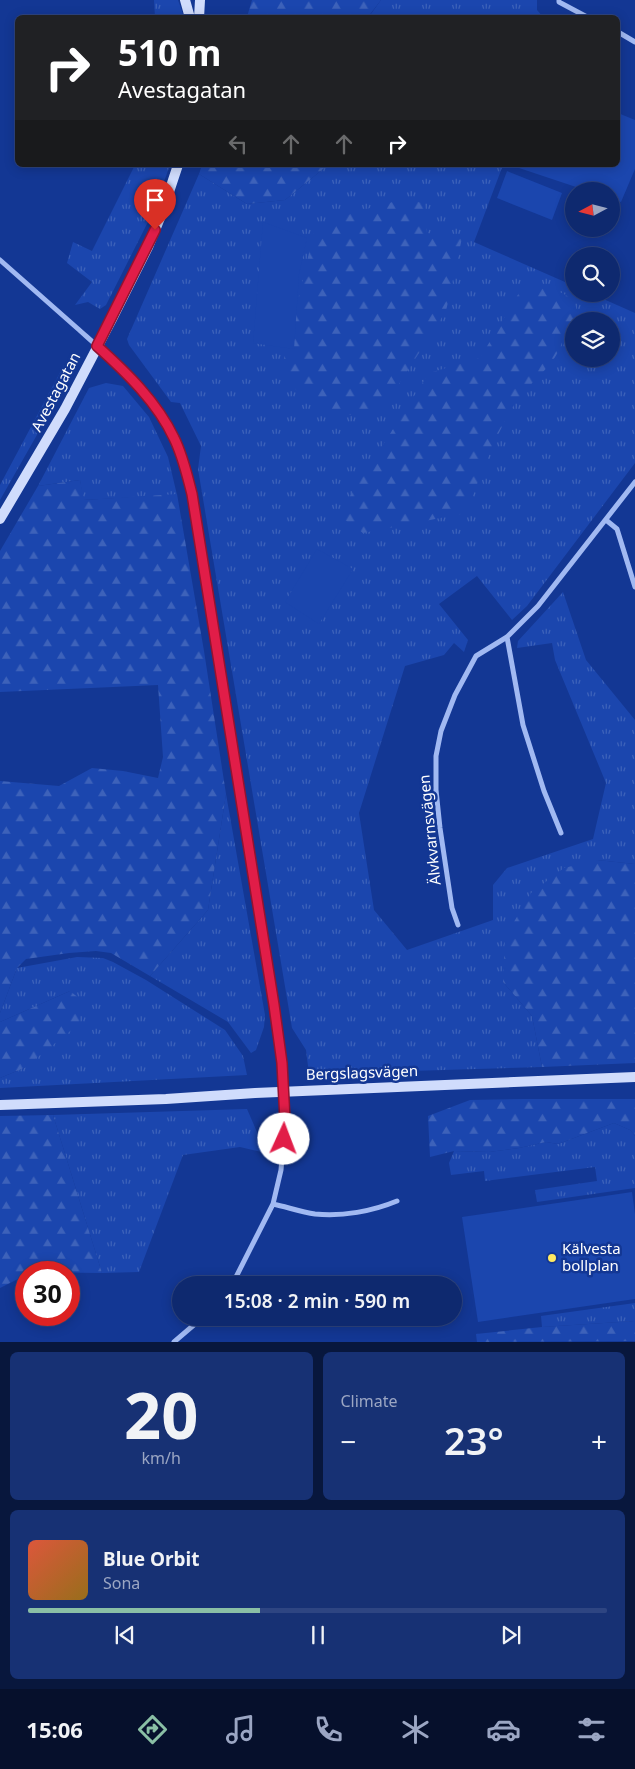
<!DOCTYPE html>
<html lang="en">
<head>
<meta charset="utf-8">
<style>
  :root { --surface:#0e296f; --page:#173174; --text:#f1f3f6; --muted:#9ba6c3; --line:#2e4582; --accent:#8abfa5 }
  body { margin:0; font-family:"Noto Sans",sans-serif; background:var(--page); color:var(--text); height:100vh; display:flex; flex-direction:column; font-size:19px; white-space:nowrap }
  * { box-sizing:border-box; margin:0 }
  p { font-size:16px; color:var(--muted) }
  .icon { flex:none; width:28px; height:28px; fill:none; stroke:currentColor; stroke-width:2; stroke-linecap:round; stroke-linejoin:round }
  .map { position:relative; height:1342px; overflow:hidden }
  .sheet { display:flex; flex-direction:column; gap:10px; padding:10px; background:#08173d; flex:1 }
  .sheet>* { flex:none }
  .top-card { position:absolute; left:15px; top:15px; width:605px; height:152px; border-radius:8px; box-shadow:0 2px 12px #0003,0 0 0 1px var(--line); background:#202124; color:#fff; overflow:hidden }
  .needle { width:32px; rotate:263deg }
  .fabs { position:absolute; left:565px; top:182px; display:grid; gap:10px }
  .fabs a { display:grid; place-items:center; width:55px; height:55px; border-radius:50%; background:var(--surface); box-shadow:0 2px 12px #0003,0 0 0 1px var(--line); font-size:25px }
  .speed { position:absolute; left:15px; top:1261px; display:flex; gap:10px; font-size:25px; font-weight:700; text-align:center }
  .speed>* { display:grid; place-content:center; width:65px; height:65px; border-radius:50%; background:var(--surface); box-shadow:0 2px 12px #0003,0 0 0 1px var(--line); line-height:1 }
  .speed .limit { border:8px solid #d22; background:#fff; color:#111 }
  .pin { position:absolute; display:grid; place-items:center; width:42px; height:42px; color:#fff; margin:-51px -21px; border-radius:50% 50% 50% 0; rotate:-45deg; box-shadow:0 0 5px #0007 }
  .pin .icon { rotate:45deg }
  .me { position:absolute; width:55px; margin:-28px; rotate:2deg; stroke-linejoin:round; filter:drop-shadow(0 0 4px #0008) }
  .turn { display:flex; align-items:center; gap:18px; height:105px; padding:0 20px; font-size:22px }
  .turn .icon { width:65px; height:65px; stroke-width:2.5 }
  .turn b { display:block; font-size:35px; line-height:42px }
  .lanes { display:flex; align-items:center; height:48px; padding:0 20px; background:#0003; justify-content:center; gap:25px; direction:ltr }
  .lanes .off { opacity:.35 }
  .big { font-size:38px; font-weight:600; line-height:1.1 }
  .sheet .card { flex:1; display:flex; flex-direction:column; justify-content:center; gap:8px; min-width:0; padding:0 18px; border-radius:8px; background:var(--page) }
  .sheet .dial { align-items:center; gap:0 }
  .dial b { font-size:65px; line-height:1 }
  .song { display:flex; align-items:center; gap:15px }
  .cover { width:60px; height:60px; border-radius:8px; background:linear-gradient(135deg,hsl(10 70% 55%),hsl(40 70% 35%)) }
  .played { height:5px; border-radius:2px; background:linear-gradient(90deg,var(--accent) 40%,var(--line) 40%) }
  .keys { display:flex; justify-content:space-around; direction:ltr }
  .heat { display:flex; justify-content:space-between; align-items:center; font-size:28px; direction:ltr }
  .sheet .tiles { flex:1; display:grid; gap:10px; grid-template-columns:1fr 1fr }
  .card:last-child { grid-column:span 2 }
  .trip { position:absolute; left:172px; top:1276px; width:290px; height:50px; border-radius:25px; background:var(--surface); box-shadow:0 2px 12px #0003,0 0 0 1px var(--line); font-weight:600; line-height:50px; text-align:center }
  .tabs { display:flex; height:80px; justify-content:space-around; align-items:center; background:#06102c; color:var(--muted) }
  .tabs .icon { width:35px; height:35px }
  .tabs .on { color:var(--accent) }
  .tabs b { font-size:22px; color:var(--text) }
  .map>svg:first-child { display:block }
  .grass { fill:url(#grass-tufts); fill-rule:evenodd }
  .forest { fill:url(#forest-firs) }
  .green { fill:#1b46ae }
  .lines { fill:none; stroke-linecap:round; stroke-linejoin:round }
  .street { stroke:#a1b9f2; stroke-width:5 }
  .secondary { stroke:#d0dcfc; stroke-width:10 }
  .route-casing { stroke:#92132f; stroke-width:12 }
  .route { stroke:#e11d48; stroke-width:9 }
  .poi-dot { fill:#ffea62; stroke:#133794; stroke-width:2 }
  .labels { text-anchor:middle; stroke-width:5; stroke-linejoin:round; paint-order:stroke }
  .street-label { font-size:15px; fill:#fff; stroke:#133794 }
  .poi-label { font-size:15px; fill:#fff; stroke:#133794; text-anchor:start }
</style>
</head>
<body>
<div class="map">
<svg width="635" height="1342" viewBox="0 0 635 1342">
  <defs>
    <pattern id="grass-tufts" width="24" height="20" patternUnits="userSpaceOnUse" patternTransform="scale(1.25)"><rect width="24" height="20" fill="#1b46ae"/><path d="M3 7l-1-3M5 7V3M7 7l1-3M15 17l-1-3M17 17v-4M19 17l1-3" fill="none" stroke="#3d62ba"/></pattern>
    <pattern id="forest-firs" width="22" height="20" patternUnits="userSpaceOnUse" patternTransform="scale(1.25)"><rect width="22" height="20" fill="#1b46ae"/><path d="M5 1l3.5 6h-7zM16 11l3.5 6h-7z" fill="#3d62ba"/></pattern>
  </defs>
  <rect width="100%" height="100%" fill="#133794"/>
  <path class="grass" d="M 154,0 L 178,0 L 184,17 L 155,17 Z
    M 381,0 L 537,0 L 537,10 L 543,17 L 368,18 Z
    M 135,165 L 170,165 L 153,212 L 106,305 L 100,309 L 88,302 L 75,305 L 92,282 L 67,263 L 73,242 L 92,251 Z
    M 328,165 L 503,165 L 474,242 L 574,286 L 574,294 L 592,294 L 635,313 L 635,463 L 527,606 L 512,620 L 477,576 L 439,604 L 468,640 L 464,652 L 454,643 L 444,655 L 405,666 L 359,813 L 374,910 L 407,950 L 493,920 L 493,885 L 507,868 L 593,839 L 606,783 L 555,660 L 552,643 L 517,648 L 518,641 L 563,592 L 586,660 L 635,720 L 635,864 L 597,860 L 503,982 L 532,1016 L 542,1067 L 309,1074 L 306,1050 L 292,1028 L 198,469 L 201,446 L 180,403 L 171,402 L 129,345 L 127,339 L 199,174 L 247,204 L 285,200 ZM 574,321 L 611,321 L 611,359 L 574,359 Z
    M 64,365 L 71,371 L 59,396 L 0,500 L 0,485 Z
    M 106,383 L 123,386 L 149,417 L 168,457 L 177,495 L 83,500 L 80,480 L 38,486 L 89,388 Z
    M 226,794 L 265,1015 L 264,1027 L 256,1050 L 251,1053 L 228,1022 L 150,976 L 208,910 Z
    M 77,957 L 103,958 L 113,962 L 146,980 L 225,1030 L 243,1056 L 247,1075 L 0,1088 L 0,1078 L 24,1068 L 70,991 L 0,1022 L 0,1013 L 17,968 Z
    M 247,1109 L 266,1153 L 240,1147 L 183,1155 L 139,1272 L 102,1273 L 53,1115 Z
    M 614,1123 L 630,1130 L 635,1136 L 635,1188 L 537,1202 L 535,1190 L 597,1181 L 595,1167 L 485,1181 L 484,1171 L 451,1175 L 449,1163 L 454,1151 L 489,1152 L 519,1148 L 546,1142 L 558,1144 Z
    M 635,1303 L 635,1321 L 542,1327 L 541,1316 Z"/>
  <path class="forest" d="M 252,0 L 381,0 L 368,17 L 247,17 Z
    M 202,165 L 328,165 L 285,200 L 247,204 L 199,174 Z
    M 407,198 L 425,204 L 427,233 L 462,238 L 446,311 L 381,412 C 376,414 371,416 366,416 C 342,417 303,401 289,382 C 286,377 284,372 282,367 L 314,232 L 352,213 Z
    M 538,285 C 549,289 573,293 576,307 C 579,322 565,332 561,345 C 552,370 525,385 512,408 C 493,441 480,477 466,513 L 363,533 L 338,515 L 429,373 L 480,358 L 522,288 Z
    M 80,480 L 84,500 L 177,494 L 204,651 L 226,794 L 208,910 L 150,976 L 111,953 L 96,951 L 69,953 L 26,959 L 17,968 L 0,1013 L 0,781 L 59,786 L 92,768 L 123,771 L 158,778 L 163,757 L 158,685 L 0,692 L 0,551 L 38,486 Z
    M 597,860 L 635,864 L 635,1063 L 542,1067 L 532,1016 L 503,982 L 505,937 L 531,893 L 564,868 Z
    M 70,991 L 80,999 L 79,1024 L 24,1068 L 0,1078 L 0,1022 Z
    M 525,1099 L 635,1099 L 635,1136 L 630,1130 L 614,1123 L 558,1144 L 546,1142 L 519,1148 L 489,1152 L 454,1151 L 430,1157 L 428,1116 L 470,1100 Z
    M 53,1115 L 102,1273 L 26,1272 L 26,1275 L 0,1288 L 0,1116 Z
    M 635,1321 L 635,1341 L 477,1342 L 476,1334 L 542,1327 Z"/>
  <path class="green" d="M 618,113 L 635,120 L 635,169 L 621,202 L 611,199 L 611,191 L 588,191 L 513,166 L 618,165 Z
    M 507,171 L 562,193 L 552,220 L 497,198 Z
    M 263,222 L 307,238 L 299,274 L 294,349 L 253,343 Z
    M 317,549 L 353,569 L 319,624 L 285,602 Z
    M 632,1192 L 635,1214 L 635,1299 L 478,1322 L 462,1217 Z"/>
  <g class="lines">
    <path class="street" d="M 559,0 L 559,2 L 589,18
      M 618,32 L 635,42
      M 0,260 C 26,283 51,305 77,328 C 114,361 154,394 175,439 C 183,457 187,475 193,494 L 274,1005 L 281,1063 L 285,1120 L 281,1170 L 273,1204 L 235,1279 L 230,1285
      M 606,520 L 617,529 L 635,587
      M 507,637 L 523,725 L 544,791 L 561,833
      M 458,925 L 452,908 L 440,828 L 436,790 L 436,756 L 441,731 L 455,695 L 476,656 L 507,637 L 538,606 L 635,482
      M 273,1204 C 287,1207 301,1212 315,1214 C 342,1217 373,1211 397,1201
      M 174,1342 L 202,1318"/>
    <path class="secondary" d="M 185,0 L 190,18
      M 199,18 L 200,0
      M 0,519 L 65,409 L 112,319 L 148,247 L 162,213 L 178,165
      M 0,1105 L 166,1099 L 255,1093 L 635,1077"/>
  </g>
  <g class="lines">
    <defs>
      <path id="route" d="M 155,230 L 97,346 C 127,373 157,402 174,438 C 183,456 187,475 192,494 L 274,1005 L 282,1063 L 285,1120 L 284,1139"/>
    </defs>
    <use href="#route" class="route-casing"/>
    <use href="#route" class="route"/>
  </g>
  <circle class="poi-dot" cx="552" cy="1258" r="5"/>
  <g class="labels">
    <g class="street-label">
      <text transform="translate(56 392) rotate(-62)" y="5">Avestagatan</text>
      <text transform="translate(430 830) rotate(-96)" y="5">Älvkvarnsvägen</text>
      <text transform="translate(362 1073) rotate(-2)" y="5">Bergslagsvägen</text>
    </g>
    <g class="poi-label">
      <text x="562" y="1254">Kälvesta<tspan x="562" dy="17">bollplan</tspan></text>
    </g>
  </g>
</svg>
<div class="fabs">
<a><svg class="needle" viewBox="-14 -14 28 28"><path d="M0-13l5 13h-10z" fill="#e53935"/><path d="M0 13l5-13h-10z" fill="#9ba6c3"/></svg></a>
<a><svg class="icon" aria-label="search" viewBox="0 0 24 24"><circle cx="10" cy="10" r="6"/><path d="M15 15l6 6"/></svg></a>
<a><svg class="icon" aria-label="layers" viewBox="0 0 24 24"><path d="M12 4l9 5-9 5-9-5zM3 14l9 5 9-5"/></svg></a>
</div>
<div class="speed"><div class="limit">30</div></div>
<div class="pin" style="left:155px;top:230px;background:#d93025"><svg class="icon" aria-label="arrive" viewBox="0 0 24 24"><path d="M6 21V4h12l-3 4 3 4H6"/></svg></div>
<svg class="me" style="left:284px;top:1139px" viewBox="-20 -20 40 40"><circle r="19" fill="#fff"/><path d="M0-13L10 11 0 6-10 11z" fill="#e11d48"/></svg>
<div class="trip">15:08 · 2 min · 590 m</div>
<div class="top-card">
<div class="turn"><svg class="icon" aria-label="right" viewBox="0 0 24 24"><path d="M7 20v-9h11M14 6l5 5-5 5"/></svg><div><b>510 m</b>Avestagatan</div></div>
<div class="lanes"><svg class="icon off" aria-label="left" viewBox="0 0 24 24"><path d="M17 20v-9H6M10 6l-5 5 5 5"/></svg><svg class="icon off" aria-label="ahead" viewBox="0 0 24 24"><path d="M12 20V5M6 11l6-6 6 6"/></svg><svg class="icon off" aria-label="ahead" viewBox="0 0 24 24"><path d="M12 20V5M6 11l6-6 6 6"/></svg><svg class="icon" aria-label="right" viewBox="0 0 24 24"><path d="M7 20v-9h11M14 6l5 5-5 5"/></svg></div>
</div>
</div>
<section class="sheet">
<div class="tiles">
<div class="card dial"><b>20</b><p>km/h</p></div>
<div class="card"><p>Climate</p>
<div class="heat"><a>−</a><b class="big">23°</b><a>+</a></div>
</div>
<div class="card">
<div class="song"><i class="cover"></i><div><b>Blue Orbit</b><p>Sona</p></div></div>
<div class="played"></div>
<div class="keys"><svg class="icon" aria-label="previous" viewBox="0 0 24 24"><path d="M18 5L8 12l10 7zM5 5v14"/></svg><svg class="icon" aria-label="pause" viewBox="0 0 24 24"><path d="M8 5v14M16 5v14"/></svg><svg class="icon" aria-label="next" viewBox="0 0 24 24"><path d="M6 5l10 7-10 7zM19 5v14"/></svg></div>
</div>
</div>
</section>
<nav class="tabs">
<b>15:06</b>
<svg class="icon on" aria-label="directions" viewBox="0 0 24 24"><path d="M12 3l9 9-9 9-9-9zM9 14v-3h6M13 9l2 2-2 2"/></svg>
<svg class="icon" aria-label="music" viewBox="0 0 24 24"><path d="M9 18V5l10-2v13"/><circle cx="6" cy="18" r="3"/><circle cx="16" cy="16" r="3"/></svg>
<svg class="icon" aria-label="phone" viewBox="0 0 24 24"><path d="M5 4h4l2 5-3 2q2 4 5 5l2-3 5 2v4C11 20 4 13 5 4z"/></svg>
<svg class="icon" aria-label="climate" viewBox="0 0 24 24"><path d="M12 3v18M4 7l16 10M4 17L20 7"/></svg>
<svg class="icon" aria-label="car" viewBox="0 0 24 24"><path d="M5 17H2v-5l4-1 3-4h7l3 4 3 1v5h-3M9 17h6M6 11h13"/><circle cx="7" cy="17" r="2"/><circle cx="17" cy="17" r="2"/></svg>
<svg class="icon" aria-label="filters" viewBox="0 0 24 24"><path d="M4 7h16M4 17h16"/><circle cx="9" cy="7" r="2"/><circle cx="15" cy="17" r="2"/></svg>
</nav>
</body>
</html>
